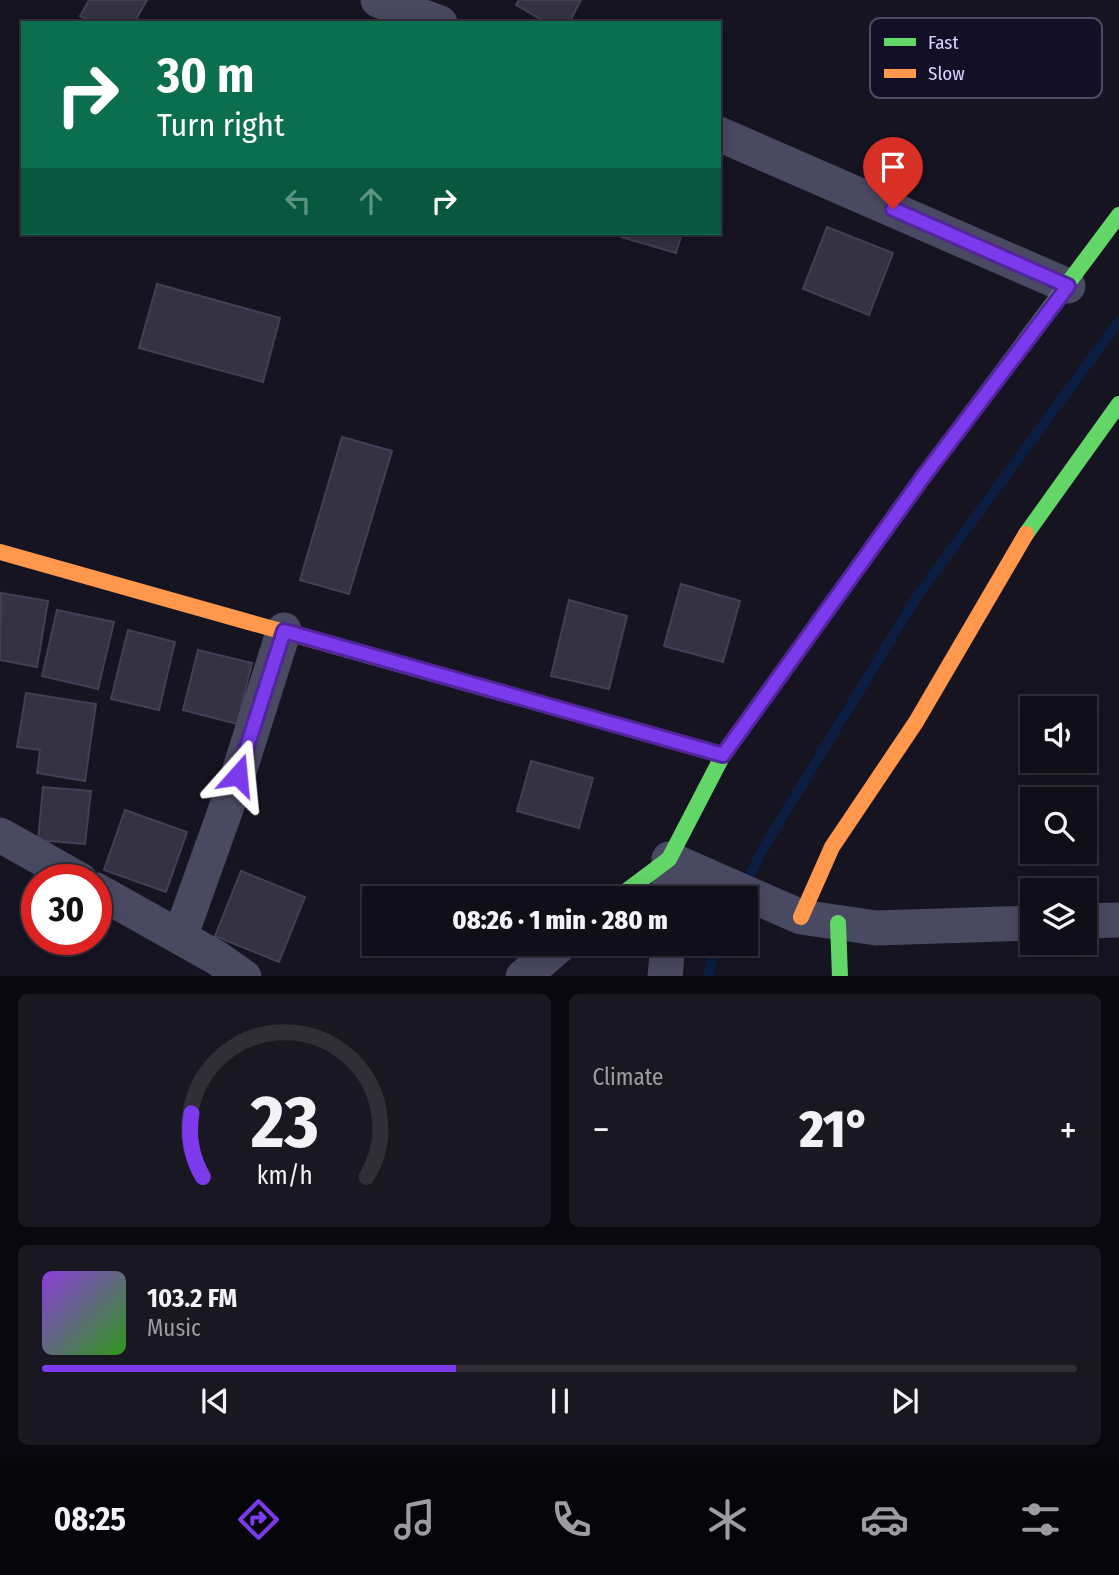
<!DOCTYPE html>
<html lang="en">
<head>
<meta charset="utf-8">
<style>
  :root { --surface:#100f19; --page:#191822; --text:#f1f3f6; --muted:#9c9ca2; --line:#302f38; --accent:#7c3aed }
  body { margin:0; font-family:"Fira Sans Condensed",sans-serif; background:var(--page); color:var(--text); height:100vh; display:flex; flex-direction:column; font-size:26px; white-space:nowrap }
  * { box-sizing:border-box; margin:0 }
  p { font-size:23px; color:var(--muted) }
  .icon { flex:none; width:38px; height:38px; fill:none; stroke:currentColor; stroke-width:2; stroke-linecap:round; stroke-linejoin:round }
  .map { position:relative; height:976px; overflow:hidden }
  .side { display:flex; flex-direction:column; gap:18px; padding:18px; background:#09080e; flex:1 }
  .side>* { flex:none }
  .top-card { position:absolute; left:21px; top:21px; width:700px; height:214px; border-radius:0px; box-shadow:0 4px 18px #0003,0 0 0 2px var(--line); background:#0b6e4f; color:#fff; overflow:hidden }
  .tools { position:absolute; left:1020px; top:696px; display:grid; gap:14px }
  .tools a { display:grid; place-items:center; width:77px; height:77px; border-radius:0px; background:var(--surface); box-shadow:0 4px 18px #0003,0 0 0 2px var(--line); font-size:35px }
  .speed { position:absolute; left:21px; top:864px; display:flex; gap:14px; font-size:35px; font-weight:700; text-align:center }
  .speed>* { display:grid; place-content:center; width:91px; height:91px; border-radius:50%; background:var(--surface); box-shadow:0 4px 18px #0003,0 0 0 2px var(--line); line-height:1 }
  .speed .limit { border:10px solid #d22; background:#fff; color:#111 }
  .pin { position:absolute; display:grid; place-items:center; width:60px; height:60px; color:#fff; margin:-72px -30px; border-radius:50% 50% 50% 0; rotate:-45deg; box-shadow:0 0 7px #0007 }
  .pin .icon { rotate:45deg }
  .me { position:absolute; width:77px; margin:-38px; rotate:18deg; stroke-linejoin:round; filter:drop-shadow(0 0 5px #0008) }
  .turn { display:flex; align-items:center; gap:24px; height:147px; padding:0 21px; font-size:32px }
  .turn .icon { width:91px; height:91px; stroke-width:2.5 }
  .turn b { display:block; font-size:49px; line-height:60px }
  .lanes { display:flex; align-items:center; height:66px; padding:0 21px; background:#0003; justify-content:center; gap:35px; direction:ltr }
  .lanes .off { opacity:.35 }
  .big { font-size:52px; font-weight:800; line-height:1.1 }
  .side .card { flex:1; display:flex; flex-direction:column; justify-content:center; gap:10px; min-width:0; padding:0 24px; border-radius:10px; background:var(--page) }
  .side .dial { align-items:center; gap:0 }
  .dial svg { height:182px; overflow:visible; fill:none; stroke:var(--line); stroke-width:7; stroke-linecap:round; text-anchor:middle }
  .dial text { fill:var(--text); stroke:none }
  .song { display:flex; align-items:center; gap:21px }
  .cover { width:84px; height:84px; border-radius:10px; background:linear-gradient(135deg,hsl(270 70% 55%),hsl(110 70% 35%)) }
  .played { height:7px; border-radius:4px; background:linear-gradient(90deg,var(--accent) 40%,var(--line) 40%) }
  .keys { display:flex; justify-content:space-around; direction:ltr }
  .heat { display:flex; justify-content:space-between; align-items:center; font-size:38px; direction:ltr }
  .side .tiles { flex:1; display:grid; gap:18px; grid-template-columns:1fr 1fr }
  .card:last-child { grid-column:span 2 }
  .trip { position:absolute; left:362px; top:886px; width:396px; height:70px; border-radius:0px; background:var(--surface); box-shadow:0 4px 18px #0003,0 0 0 2px var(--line); font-weight:800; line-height:70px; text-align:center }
  .menu { display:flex; height:112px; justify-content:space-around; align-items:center; background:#06060a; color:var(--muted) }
  .menu .icon { width:49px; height:49px }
  .menu .active { color:var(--accent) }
  .menu b { font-size:32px; color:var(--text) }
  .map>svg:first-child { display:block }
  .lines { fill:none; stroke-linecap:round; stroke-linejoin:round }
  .stream { stroke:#0b1e41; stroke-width:10 }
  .building { fill:#343243; stroke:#433f54; stroke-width:2 }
  .street { stroke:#4a4962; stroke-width:35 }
  .fast { stroke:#63d668; stroke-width:16 }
  .slow { stroke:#ff974d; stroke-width:16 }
  .route-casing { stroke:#51269a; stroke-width:18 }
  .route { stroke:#7c3aed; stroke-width:12 }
  .key { fill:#130f26; stroke:#4e4a67; stroke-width:2 }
  .key-label { font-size:19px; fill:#d9d4ff }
</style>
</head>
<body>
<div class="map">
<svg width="1119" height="977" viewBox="0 0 1119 977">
  <rect width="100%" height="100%" fill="#161421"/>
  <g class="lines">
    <path class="stream" d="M 745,886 L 761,852 L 916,598 L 1119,321
      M 708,977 L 717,943"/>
  </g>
  <path class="building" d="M 89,0 L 147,0 L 134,23 L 93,23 L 80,16 Z
    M 519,0 L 581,0 L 569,23 L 547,23 L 516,5 Z
    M 827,227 L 893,253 L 869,315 L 803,289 Z
    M 622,233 L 682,233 L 676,253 L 621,237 Z
    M 157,284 L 280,318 L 263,382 L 139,348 Z
    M 342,437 L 392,451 L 349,594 L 300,580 Z
    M 681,584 L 740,601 L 723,662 L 664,646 Z
    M 1,593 L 48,601 L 37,667 L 0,660 Z
    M 569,600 L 627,616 L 609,689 L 551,676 Z
    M 57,610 L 114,622 L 98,689 L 42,676 Z
    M 128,630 L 175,642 L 159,710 L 111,699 Z
    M 198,650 L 252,663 L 237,724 L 183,710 Z
    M 26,693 L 96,704 L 85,781 L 37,773 L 40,750 L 17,747 Z
    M 531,761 L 593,778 L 579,828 L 517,811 Z
    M 43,787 L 91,791 L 85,844 L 38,840 Z
    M 125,810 L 187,832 L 166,892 L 104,870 Z
    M 241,871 L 305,897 L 279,962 L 215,936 Z"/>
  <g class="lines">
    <path class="street" d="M 378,0 L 440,23
      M 719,134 L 1068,286
      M 0,835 L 80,880
      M 96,890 L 217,958 L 244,977
      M 669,898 L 669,859 L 801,917 L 876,928 L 1032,923
      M 1085,921 L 1119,920
      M 180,937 L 238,775 L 284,630
      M 523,977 L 562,943
      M 665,977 L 668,943"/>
    <path class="fast" d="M 1026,534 L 1119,404
      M 348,650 L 723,755
      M 617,898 L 669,859 L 723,755 L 923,477 L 1119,215
      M 838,923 L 840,977"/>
    <path class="slow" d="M 0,552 L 348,650
      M 801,917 L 832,847 L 916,722 L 1026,534"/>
  </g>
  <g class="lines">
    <defs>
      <path id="route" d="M 238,775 L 284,631 L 723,755 L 923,477 L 1068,286 L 893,209"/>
    </defs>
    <use href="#route" class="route-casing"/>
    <use href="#route" class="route"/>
  </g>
  <rect x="870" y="18" width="232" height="80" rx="10" class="key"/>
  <rect x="884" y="38" width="32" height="8" fill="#63d668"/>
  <rect x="884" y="69" width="32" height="9" fill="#ff974d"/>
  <g class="key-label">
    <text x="928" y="49">Fast</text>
    <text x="928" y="80">Slow</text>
  </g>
</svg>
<div class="tools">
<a><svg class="icon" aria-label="sound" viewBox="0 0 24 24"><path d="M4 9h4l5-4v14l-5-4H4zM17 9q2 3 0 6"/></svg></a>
<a><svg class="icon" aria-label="search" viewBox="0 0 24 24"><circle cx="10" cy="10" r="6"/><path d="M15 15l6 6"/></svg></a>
<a><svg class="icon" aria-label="layers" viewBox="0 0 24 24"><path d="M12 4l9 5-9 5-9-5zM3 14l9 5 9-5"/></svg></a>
</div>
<div class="speed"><div class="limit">30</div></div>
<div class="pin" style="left:893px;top:209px;background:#d93025"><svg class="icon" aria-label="arrive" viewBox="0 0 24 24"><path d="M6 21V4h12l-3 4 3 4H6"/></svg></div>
<svg class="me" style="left:238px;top:775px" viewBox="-20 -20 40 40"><path d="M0-17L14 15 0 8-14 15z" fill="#7c3aed" stroke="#fff" stroke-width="4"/></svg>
<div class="trip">08:26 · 1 min · 280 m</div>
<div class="top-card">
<div class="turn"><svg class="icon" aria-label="right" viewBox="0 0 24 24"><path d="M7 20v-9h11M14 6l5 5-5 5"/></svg><div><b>30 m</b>Turn right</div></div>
<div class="lanes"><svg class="icon off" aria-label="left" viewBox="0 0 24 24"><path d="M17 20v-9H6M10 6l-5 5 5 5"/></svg><svg class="icon off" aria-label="ahead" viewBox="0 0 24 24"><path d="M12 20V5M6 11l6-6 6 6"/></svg><svg class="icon" aria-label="right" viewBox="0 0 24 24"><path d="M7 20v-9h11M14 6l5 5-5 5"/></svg></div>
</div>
</div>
<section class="side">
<div class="tiles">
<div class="card dial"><svg viewBox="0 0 100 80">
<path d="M14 69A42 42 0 1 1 86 69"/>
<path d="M14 69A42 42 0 0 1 9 41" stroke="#7c3aed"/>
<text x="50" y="56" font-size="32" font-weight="700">23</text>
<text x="50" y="72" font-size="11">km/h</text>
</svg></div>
<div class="card"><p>Climate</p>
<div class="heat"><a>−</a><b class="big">21°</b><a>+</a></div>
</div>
<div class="card">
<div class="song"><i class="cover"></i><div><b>103.2 FM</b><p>Music</p></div></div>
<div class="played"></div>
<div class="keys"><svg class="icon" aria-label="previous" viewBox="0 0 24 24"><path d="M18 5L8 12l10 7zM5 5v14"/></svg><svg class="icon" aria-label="pause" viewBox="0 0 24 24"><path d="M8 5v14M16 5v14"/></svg><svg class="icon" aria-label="next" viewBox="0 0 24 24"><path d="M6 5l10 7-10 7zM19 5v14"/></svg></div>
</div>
</div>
</section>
<nav class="menu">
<b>08:25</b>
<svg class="icon active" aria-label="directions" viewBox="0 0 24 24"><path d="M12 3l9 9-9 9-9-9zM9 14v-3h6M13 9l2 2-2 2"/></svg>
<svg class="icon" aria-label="music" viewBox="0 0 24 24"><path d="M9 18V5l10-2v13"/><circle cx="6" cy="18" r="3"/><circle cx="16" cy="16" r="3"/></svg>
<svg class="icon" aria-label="phone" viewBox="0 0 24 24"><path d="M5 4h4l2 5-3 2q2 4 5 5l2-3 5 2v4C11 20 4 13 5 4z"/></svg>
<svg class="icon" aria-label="climate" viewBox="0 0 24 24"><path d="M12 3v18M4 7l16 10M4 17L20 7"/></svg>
<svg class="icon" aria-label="car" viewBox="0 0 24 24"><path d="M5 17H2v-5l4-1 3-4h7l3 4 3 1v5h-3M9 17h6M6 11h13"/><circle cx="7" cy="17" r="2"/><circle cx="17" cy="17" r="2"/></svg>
<svg class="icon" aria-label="filters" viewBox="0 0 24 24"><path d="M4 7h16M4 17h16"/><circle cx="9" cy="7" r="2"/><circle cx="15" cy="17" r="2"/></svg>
</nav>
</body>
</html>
